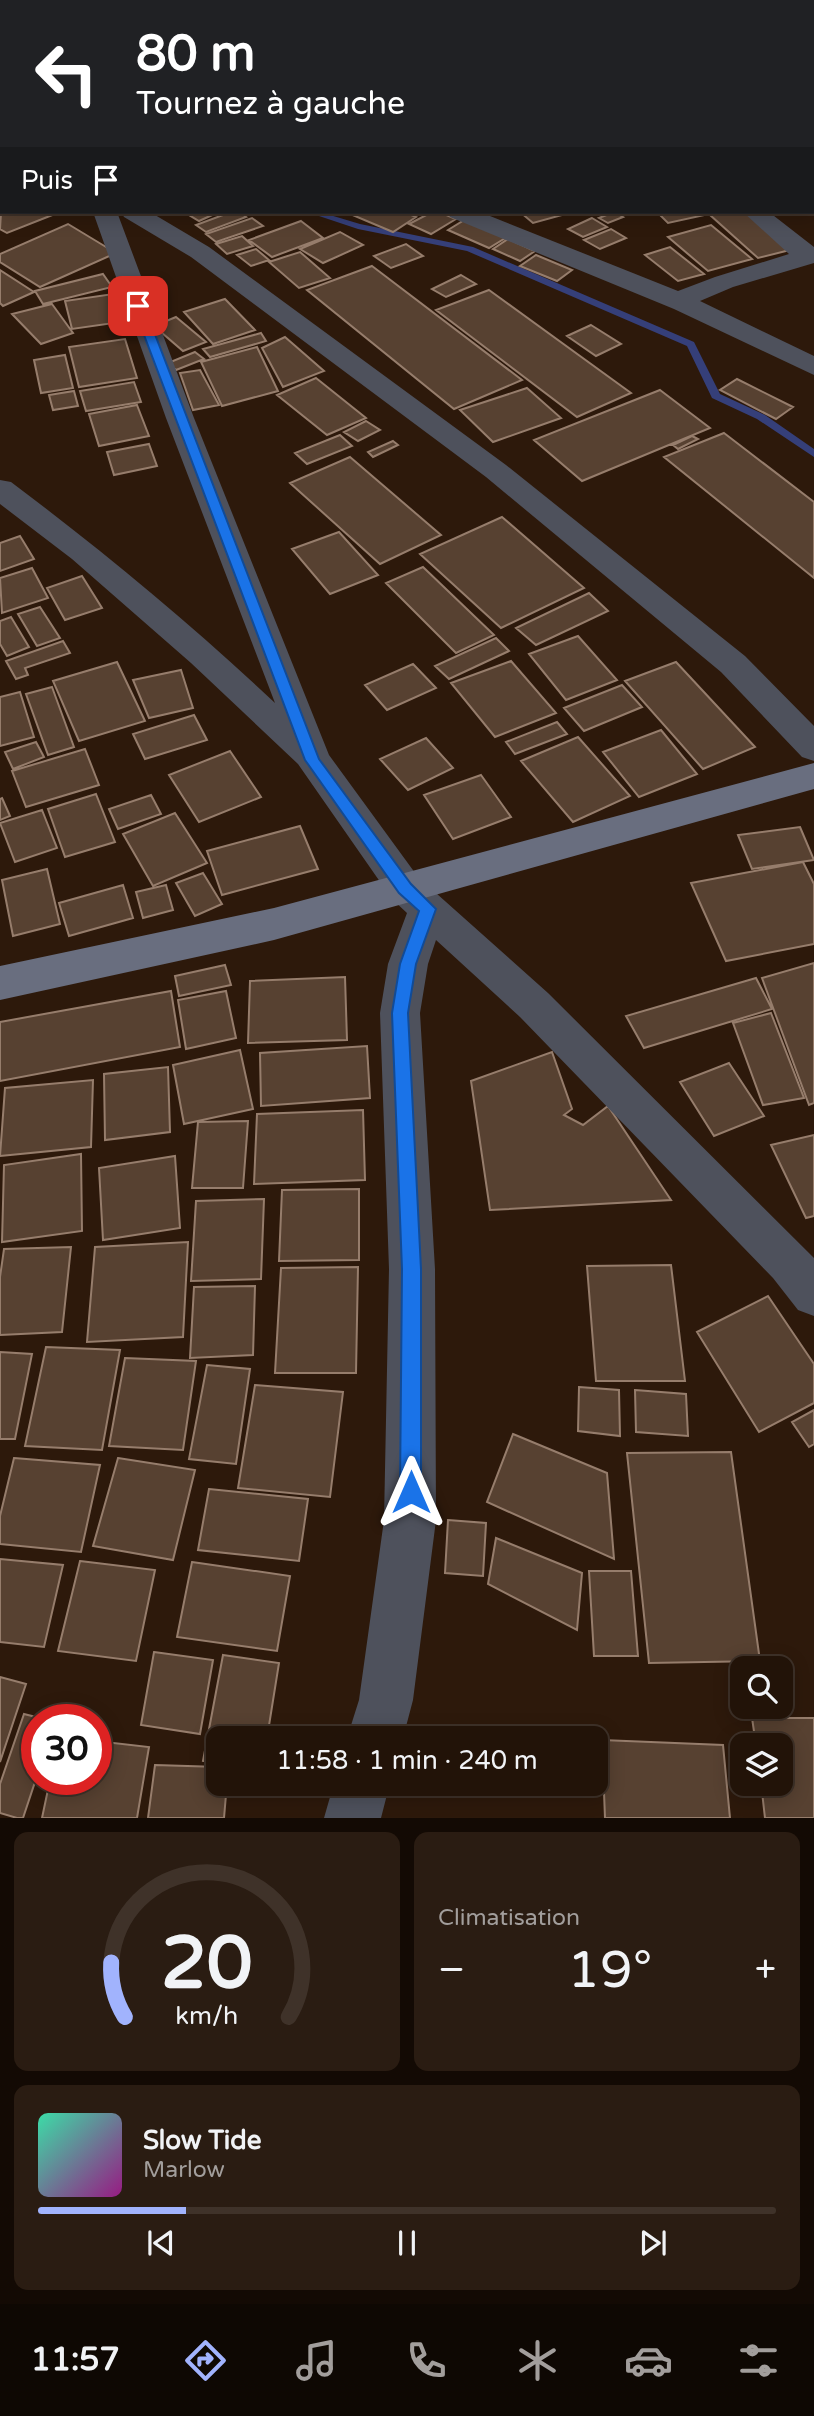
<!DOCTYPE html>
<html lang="fr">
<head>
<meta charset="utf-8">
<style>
  :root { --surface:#221308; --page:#2a1c12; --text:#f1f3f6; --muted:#a29e9c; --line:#3f3229; --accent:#a1b3fd }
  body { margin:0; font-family:"Varela Round",sans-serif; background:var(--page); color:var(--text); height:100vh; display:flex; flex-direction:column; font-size:26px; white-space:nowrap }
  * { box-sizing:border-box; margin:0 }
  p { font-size:23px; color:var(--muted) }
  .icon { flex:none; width:38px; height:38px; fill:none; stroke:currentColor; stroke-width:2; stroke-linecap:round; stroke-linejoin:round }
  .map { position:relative; height:1818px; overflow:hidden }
  .sheet { display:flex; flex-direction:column; gap:14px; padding:14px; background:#130a04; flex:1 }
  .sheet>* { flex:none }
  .guide { position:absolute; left:0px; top:0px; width:816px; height:214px; box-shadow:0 4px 18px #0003,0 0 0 2px var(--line); background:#202124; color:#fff; overflow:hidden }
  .fabs { position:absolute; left:730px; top:1656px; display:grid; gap:14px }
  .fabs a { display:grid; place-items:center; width:63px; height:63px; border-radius:14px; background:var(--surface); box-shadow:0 4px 18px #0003,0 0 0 2px var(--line); font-size:35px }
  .speed { position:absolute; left:21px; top:1704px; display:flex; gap:14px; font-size:35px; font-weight:700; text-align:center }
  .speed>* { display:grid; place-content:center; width:91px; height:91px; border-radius:50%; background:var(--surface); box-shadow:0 4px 18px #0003,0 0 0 2px var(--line); line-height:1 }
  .speed .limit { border:10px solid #d22; background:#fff; color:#111 }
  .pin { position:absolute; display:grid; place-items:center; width:60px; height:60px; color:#fff; margin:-30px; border-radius:14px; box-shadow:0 4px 10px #0006 }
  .me { position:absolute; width:77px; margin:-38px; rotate:0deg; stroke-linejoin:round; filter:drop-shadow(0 0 5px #0008) }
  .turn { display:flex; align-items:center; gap:24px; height:147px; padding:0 21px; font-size:32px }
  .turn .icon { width:91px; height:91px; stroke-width:2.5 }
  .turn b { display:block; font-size:49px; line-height:60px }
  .then { display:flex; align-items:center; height:66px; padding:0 21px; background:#0003; gap:14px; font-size:26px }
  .big { font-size:52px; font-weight:600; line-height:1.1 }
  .sheet .card { flex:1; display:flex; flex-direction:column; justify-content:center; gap:10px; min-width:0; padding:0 24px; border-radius:14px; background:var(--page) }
  .sheet .dial { align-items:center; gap:0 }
  .dial svg { height:182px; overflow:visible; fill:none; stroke:var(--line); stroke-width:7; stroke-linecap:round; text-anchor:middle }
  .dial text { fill:var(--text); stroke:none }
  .song { display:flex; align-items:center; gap:21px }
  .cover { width:84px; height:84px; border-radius:10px; background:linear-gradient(135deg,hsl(160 70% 55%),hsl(310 70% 35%)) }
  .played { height:7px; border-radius:4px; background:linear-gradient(90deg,var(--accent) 20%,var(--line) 20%) }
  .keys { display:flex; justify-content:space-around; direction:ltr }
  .heat { display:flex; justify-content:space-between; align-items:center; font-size:38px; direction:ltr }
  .sheet .tiles { flex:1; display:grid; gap:14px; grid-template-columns:1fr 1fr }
  .card:last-child { grid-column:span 2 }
  .trip { position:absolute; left:206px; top:1726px; width:402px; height:70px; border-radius:14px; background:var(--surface); box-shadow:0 4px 18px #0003,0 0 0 2px var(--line); font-weight:600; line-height:70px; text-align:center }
  .tabs { display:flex; height:112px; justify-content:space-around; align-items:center; background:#0e0803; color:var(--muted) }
  .tabs .icon { width:49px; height:49px }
  .tabs .on { color:var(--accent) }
  .tabs b { font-size:32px; color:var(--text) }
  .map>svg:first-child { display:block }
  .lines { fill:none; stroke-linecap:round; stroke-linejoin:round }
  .stream { fill:#353f79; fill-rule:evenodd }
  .building { fill:#574131; stroke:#967d6c; stroke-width:2 }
  .street { fill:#4e515c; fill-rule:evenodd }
  .secondary { fill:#696e7f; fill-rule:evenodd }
  .route { fill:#1a73e8; stroke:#114b97; stroke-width:2 }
</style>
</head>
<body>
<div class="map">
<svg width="814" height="1818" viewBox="0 0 814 1818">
  <rect width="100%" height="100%" fill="#2d190b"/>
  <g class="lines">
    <path class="stream" d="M 44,0 L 56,0 L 54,2 Z
      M 307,212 L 320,212 L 360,224 L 473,247 L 694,342 L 720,394 L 765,415 L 814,449 L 814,457 L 757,419 L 712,398 L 687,346 L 467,251 L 358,229 Z"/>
  </g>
  <path class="building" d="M 218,0 L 298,0 L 198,1 Z
    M 2,197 L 2,212 L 60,212 L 7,233 L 0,229 Z
    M 184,212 L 219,212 L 199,221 Z
    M 231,212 L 239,212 L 246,217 L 206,232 L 196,225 Z
    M 354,212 L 404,212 L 416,217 L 393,232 L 350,214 Z
    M 432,212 L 439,212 L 456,219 L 431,234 L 409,224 Z
    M 520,212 L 559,212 L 562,215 L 533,223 Z
    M 614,212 L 623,217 L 608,223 L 599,218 Z
    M 657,212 L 713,212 L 714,213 L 668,223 Z
    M 723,212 L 746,212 L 790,250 L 758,258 L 710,215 Z
    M 252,218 L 263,226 L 216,242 L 206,234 Z
    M 592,218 L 607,227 L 583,237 L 568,229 Z
    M 466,219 L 507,237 L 489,248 L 448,230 Z
    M 301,221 L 323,238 L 272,257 L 249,240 Z
    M 68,224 L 116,253 L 40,287 L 0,262 L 0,254 Z
    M 711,225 L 752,259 L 708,271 L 668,237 Z
    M 611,229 L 626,238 L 600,249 L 584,240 Z
    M 340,232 L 363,245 L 323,263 L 300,249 Z
    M 242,236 L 253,246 L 227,254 L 216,244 Z
    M 508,239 L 535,251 L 520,261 L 493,249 Z
    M 406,244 L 423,256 L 391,268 L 374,256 Z
    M 670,247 L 704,274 L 678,281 L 645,255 Z
    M 256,249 L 269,260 L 251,266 L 237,255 Z
    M 300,252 L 330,278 L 299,288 L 269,262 Z
    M 536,255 L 572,270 L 557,281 L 520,266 Z
    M 372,266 L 522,380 L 454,409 L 307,290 Z
    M 0,270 L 34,292 L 3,306 L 0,303 Z
    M 103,274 L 112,287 L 43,304 L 35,291 Z
    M 461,275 L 476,284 L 446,297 L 432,289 Z
    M 489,290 L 631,393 L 577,417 L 436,310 Z
    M 113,294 L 121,322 L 72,329 L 65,301 Z
    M 225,299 L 255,330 L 213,344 L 184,312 Z
    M 52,304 L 73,333 L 41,344 L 12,314 Z
    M 176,317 L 206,342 L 183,351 L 154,326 Z
    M 591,325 L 621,344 L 596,356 L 567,336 Z
    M 261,333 L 266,341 L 210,357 L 203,349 Z
    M 285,337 L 324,371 L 283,387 L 262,348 Z
    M 125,339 L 137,378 L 79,387 L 69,347 Z
    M 257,347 L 278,391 L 222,406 L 201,362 Z
    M 195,352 L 204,359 L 176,370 L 168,363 Z
    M 65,355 L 73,388 L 41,393 L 34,360 Z
    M 200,370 L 219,405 L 193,410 L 180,373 Z
    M 316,378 L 366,418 L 327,435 L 277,395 Z
    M 737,379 L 793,407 L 776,419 L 720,390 Z
    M 134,382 L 141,402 L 86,411 L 80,391 Z
    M 527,388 L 561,418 L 493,442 L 460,410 Z
    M 660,390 L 710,428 L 582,481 L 534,440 Z
    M 74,391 L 78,406 L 53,410 L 49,395 Z
    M 137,405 L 149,436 L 99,446 L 89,414 Z
    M 366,421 L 380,430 L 358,441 L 344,432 Z
    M 724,433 L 814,502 L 814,578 L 664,457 Z
    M 340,435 L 352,446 L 307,464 L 295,453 Z
    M 692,436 L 698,439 L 678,449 L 673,445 Z
    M 393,441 L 398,445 L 373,457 L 368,452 Z
    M 149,444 L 157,466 L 114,475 L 107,452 Z
    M 350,457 L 441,535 L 380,564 L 290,483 Z
    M 502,517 L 584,588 L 501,628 L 420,554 Z
    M 339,532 L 378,575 L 330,594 L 292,549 Z
    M 20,536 L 34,559 L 0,571 L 0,543 Z
    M 423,567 L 494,635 L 456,653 L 386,583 Z
    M 32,568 L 48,598 L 2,613 L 0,578 Z
    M 82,576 L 102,608 L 65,620 L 47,588 Z
    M 589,593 L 608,611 L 536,645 L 516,628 Z
    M 40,607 L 60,638 L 37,646 L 18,614 Z
    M 11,617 L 29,647 L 7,656 L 0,644 L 0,621 Z
    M 578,636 L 617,680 L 566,700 L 529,654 Z
    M 496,638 L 509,651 L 449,679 L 435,666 Z
    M 63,641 L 70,653 L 25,668 L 28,675 L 16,679 L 6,661 Z
    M 511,661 L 556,713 L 495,737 L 451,683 Z
    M 117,662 L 145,721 L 79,741 L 53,681 Z
    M 676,662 L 755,747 L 703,769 L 625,681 Z
    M 413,664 L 436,688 L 387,710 L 365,685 Z
    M 181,670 L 193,708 L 149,718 L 133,680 Z
    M 622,685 L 642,707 L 584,731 L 564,708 Z
    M 52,687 L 74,747 L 48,755 L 26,694 Z
    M 20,692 L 34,737 L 0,746 L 0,697 Z
    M 194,715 L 207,740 L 145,759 L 133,734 Z
    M 557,722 L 567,734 L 515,754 L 506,742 Z
    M 661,730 L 697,774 L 639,797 L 603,752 Z
    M 578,737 L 630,796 L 573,822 L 521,761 Z
    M 426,738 L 453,768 L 408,790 L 380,759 Z
    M 36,742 L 44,757 L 13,769 L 5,752 Z
    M 85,749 L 99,785 L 26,807 L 12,771 Z
    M 230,751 L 261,797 L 199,822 L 169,775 Z
    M 481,775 L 511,817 L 453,839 L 424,795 Z
    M 96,794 L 115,842 L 65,857 L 48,809 Z
    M 151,795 L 161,814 L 118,829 L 109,809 Z
    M 2,798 L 10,816 L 0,820 L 0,799 Z
    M 42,810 L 57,848 L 15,862 L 0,823 Z
    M 175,813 L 207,863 L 153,886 L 123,834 Z
    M 300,826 L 318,869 L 222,895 L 207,851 Z
    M 800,827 L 814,860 L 752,869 L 738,835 Z
    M 803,862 L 814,884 L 814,944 L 726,961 L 691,883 Z
    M 47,869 L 60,924 L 13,936 L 2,880 Z
    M 203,873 L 222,904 L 195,916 L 176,883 Z
    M 123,885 L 133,918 L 69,936 L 59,903 Z
    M 166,885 L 173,910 L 143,918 L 136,892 Z
    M 814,963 L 814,1103 L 809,1105 L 762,978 Z
    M 225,965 L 231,985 L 179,996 L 175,976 Z
    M 345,977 L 347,1040 L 248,1043 L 250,981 Z
    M 756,978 L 772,1009 L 644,1048 L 626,1016 Z
    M 171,991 L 180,1047 L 0,1081 L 0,1022 Z
    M 226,991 L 236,1038 L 186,1049 L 178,1000 Z
    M 771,1013 L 804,1098 L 763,1105 L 733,1023 Z
    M 367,1046 L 370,1098 L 261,1106 L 260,1053 Z
    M 240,1050 L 253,1109 L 184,1124 L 173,1065 Z
    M 552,1052 L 572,1109 L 564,1115 L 583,1125 L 608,1106 L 671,1200 L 490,1210 L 471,1081 Z
    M 729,1063 L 764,1116 L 714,1136 L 680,1082 Z
    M 168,1067 L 170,1132 L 105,1140 L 104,1074 Z
    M 93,1080 L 91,1147 L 0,1156 L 5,1088 Z
    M 363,1110 L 365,1180 L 254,1184 L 257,1114 Z
    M 248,1121 L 243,1188 L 192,1188 L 198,1122 Z
    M 814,1135 L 814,1216 L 806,1218 L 771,1145 Z
    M 81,1154 L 82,1231 L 2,1242 L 4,1165 Z
    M 175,1156 L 180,1228 L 103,1240 L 99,1168 Z
    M 359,1189 L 359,1260 L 279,1261 L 282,1190 Z
    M 264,1199 L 261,1279 L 191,1281 L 196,1201 Z
    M 188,1242 L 183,1337 L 87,1342 L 95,1247 Z
    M 71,1247 L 62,1332 L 0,1335 L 0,1277 L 4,1249 Z
    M 671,1265 L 685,1381 L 596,1381 L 587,1266 Z
    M 358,1267 L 356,1373 L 275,1373 L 281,1268 Z
    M 255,1286 L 253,1355 L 190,1358 L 194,1287 Z
    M 768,1296 L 814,1364 L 814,1403 L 759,1432 L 697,1332 Z
    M 46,1347 L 120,1350 L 102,1450 L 25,1446 Z
    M 0,1352 L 32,1354 L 15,1439 L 0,1439 Z
    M 125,1358 L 196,1361 L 183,1450 L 109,1446 Z
    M 207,1365 L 250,1369 L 236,1464 L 189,1459 Z
    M 255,1385 L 343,1392 L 330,1497 L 238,1488 Z
    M 579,1387 L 619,1390 L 620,1436 L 578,1431 Z
    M 635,1390 L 686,1394 L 688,1436 L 636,1432 Z
    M 814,1410 L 814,1444 L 809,1447 L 792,1422 Z
    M 513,1434 L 607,1473 L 614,1559 L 487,1502 Z
    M 731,1452 L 760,1661 L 649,1663 L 627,1453 Z
    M 14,1458 L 100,1465 L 81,1552 L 0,1544 L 0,1516 Z
    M 118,1458 L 195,1470 L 173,1560 L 93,1546 Z
    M 209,1489 L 308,1499 L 299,1561 L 198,1550 Z
    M 448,1520 L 486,1523 L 483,1576 L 445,1573 Z
    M 496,1538 L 582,1573 L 577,1630 L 488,1584 Z
    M 0,1559 L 63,1565 L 44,1647 L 0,1642 Z
    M 80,1561 L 155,1570 L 136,1661 L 58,1651 Z
    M 192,1562 L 290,1576 L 277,1651 L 177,1637 Z
    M 589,1571 L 631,1571 L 638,1656 L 594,1656 Z
    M 154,1652 L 213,1660 L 200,1734 L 141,1725 Z
    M 223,1655 L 279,1663 L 267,1738 L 219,1738 L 219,1763 L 203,1761 Z
    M 0,1677 L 26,1684 L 0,1762 Z
    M 24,1714 L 48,1720 L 37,1720 L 37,1776 L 23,1818 L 17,1818 L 0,1813 L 0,1784 Z
    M 752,1718 L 814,1718 L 814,1818 L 765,1818 L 761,1783 L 780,1783 L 780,1745 L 756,1745 Z
    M 602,1740 L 723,1745 L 730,1818 L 605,1818 Z
    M 96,1741 L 149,1747 L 137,1818 L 42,1818 L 50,1780 L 96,1780 Z
    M 155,1765 L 219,1767 L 219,1783 L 227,1783 L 224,1818 L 148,1818 Z"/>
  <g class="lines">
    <path class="street" d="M 313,0 L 333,0 L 333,2 L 313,2 Z
      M 484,0 L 505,0 L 506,2 L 485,2 Z
      M 814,0 L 814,4 L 794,1 Z
      M 0,129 L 2,130 L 2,144 L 0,143 Z
      M 93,212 L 117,212 L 194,418 L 329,755 L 418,877 L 548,993 L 814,1258 L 814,1316 L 798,1310 L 773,1278 L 520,1017 L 436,940 L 428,964 L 420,1013 L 435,1269 L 436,1520 L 413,1700 L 403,1738 L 347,1738 L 359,1700 L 384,1520 L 389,1269 L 380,1013 L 388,964 L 407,913 L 392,899 L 298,764 L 191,663 L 72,559 L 0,504 L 0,480 L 11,482 C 103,551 191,624 275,703 L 166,418 Z
      M 121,212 L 150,212 L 209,247 L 506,465 L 745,656 L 814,726 L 814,761 L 802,757 L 721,672 L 486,477 L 191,257 L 124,217 Z
      M 447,212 L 480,212 L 678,291 L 715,277 L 789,254 L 743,212 L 769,212 L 814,247 L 814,263 L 733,287 L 700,301 L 814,356 L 814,375 L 674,309 L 450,217 Z
      M 334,1783 L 390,1783 L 381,1818 L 324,1818 Z"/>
    <path class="secondary" d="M 814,763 L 814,789 L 274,940 L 0,1000 L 0,966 L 274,908 Z"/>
  </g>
  <path class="route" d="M 138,303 L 144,306 L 319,759 L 411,884 L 436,909 L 416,964 L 408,1013 L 421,1269 L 421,1492 L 418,1499 L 411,1502 L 403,1499 L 400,1492 L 402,1269 L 392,1013 L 400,964 L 419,911 L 399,893 L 305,760 L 133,306 Z"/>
</svg>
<div class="fabs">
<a><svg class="icon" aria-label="search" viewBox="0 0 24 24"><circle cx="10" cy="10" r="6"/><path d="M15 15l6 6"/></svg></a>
<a><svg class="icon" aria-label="layers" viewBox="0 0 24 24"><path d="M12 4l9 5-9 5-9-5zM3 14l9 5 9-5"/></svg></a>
</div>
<div class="speed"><div class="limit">30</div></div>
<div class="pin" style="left:138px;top:306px;background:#d93025"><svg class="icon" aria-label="arrive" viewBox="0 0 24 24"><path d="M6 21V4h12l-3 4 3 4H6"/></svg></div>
<svg class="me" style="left:411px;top:1492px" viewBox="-20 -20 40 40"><path d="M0-17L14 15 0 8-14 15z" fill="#1a73e8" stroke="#fff" stroke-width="4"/></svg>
<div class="trip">11:58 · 1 min · 240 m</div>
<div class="guide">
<div class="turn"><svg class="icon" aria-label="left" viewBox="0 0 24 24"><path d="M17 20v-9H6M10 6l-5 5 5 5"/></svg><div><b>80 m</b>Tournez à gauche</div></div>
<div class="then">Puis<svg class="icon" aria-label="arrive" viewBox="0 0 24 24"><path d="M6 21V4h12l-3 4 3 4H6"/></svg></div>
</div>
</div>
<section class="sheet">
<div class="tiles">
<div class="card dial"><svg viewBox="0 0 100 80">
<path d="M14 69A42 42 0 1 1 86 69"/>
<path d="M14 69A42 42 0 0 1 8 45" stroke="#a1b3fd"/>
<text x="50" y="56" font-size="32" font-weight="700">20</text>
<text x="50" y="72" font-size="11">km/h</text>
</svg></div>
<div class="card"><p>Climatisation</p>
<div class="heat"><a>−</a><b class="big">19°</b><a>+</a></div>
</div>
<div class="card">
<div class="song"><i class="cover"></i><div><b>Slow Tide</b><p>Marlow</p></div></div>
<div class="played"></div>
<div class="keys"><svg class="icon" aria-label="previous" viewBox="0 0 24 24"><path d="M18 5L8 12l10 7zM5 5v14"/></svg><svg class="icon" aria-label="pause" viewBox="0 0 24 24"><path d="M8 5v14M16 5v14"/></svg><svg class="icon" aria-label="next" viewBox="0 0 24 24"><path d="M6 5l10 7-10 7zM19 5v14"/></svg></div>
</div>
</div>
</section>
<nav class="tabs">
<b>11:57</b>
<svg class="icon on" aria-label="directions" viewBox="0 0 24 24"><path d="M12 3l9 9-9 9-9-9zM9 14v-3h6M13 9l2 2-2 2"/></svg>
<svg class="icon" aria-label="music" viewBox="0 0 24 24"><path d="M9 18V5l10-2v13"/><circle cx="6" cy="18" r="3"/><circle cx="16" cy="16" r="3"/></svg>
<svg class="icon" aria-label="phone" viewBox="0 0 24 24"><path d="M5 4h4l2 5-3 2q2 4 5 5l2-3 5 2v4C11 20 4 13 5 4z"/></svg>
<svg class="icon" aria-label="climate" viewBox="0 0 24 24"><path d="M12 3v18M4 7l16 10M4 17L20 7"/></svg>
<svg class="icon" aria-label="car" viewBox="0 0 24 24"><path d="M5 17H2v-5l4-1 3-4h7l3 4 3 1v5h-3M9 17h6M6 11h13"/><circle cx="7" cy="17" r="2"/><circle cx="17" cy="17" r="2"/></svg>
<svg class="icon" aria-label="filters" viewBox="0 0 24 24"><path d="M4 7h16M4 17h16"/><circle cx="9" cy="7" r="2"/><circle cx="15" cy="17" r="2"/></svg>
</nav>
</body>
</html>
